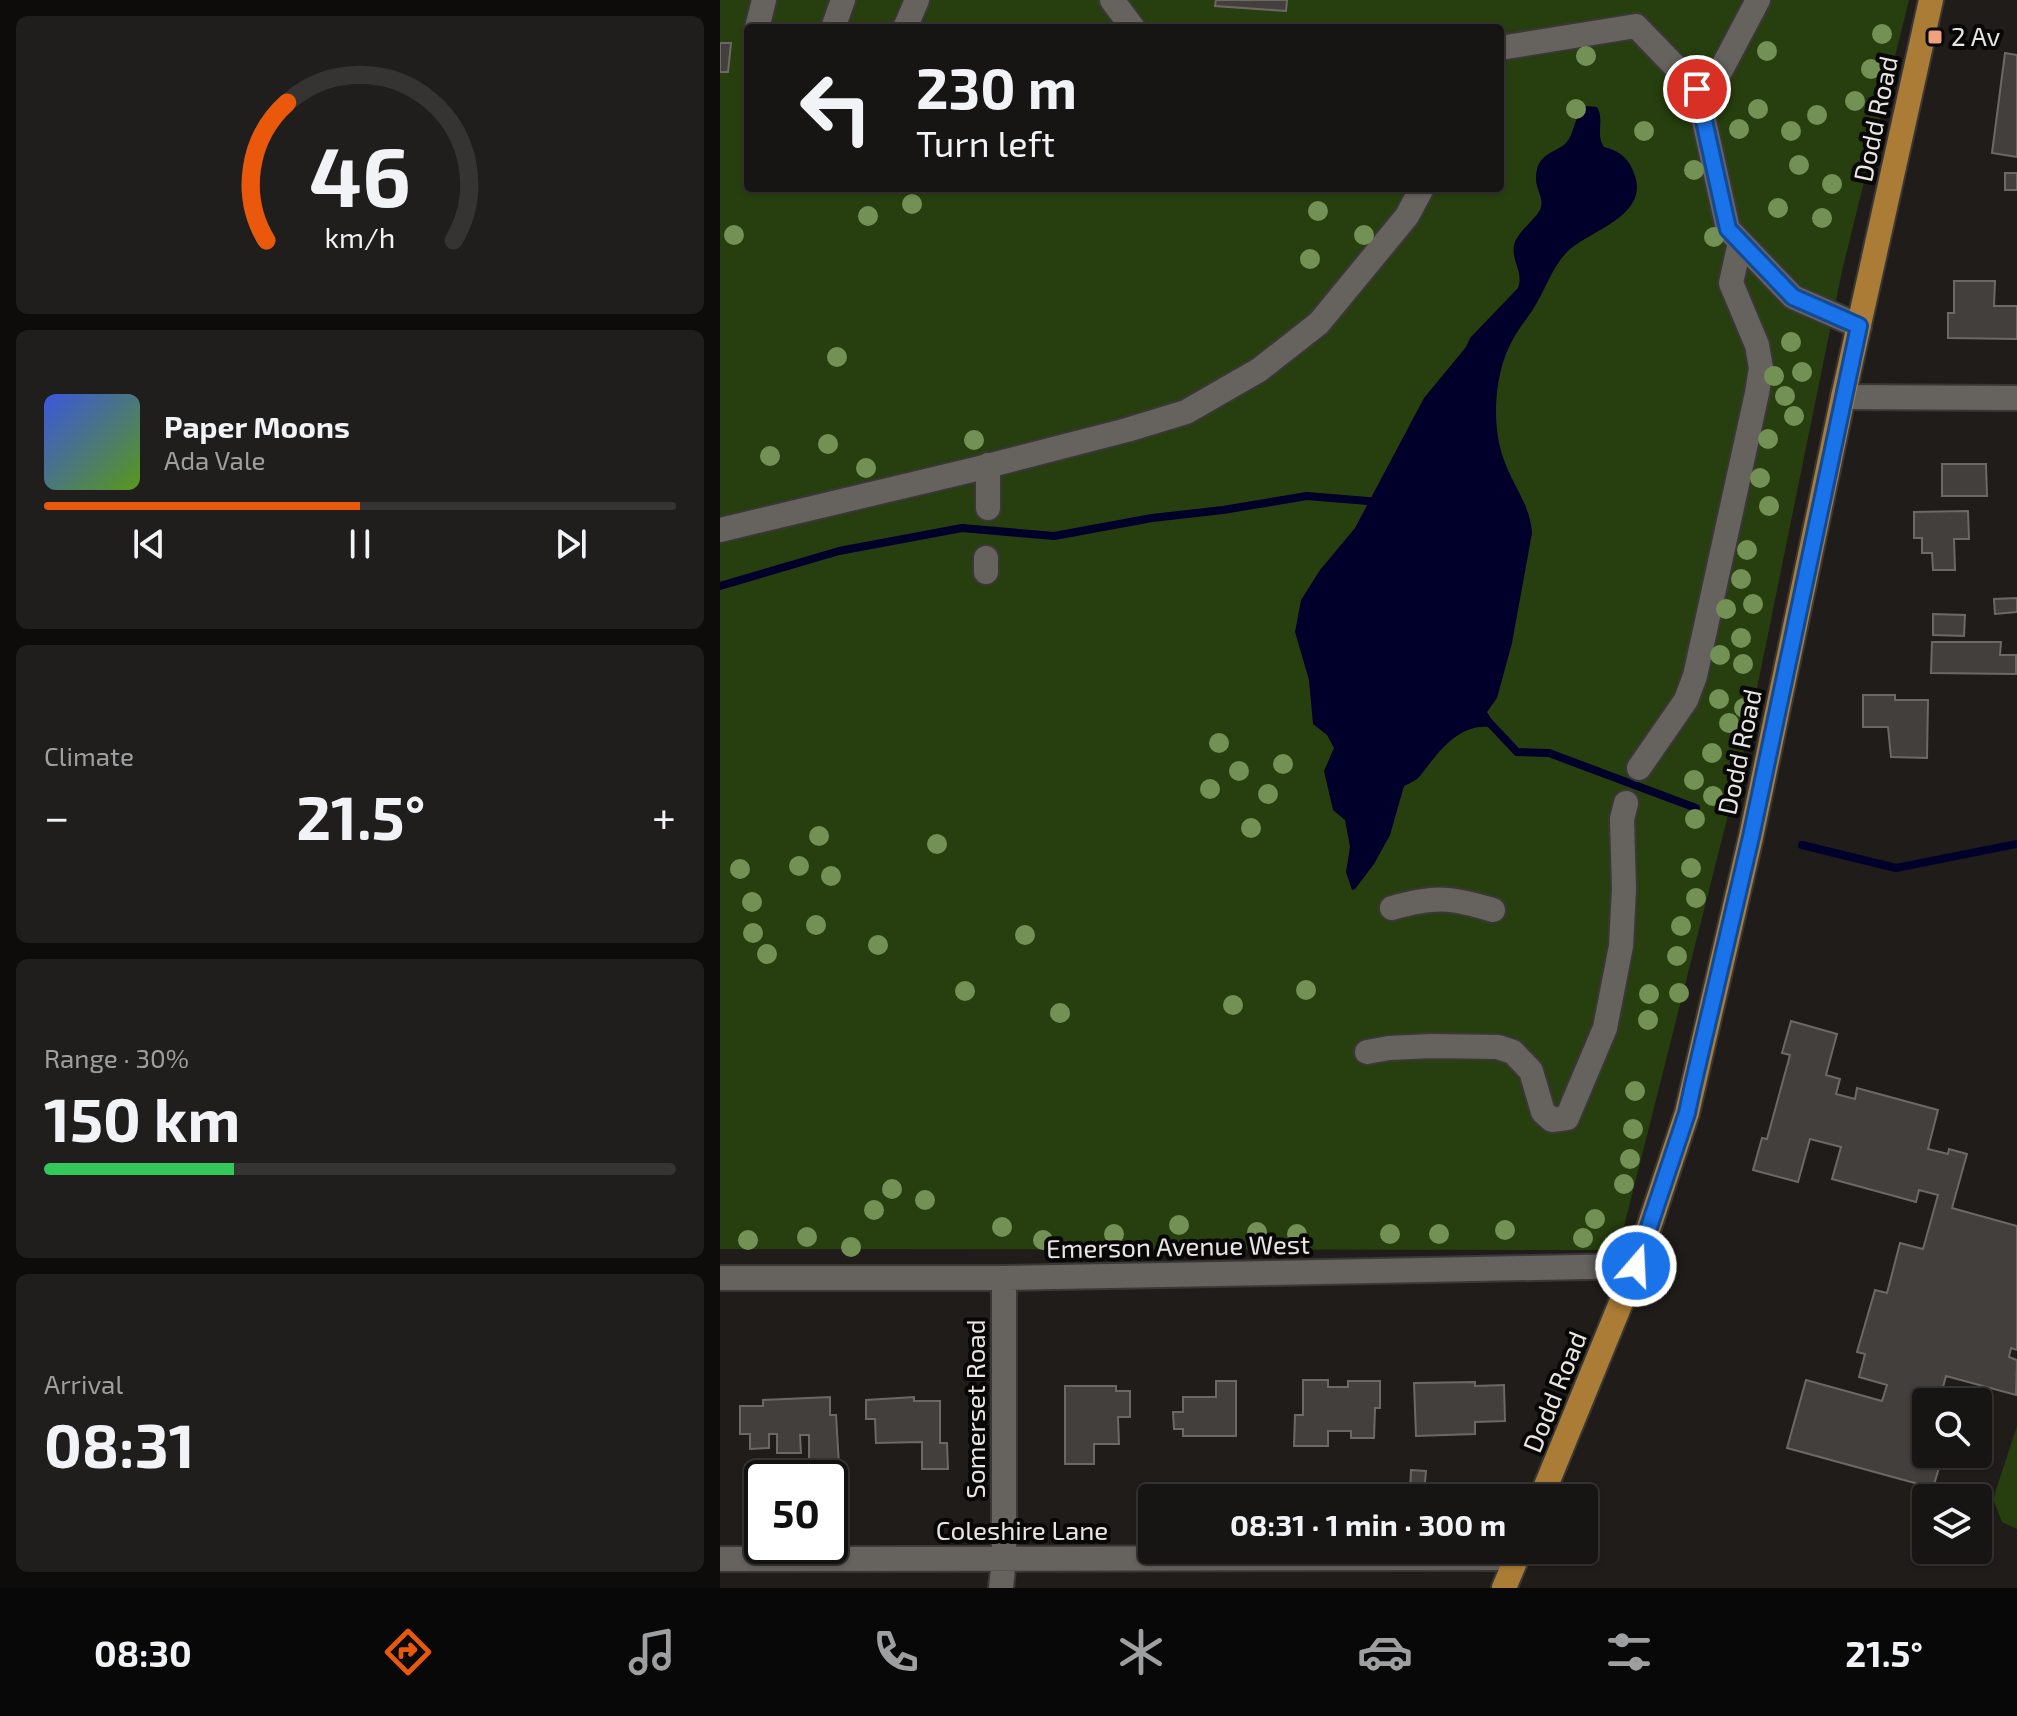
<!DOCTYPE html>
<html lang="en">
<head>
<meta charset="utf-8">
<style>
  :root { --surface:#171513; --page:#201e1c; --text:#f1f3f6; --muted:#9e9fa0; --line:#363433; --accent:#ea580c }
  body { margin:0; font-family:"Exo 2",sans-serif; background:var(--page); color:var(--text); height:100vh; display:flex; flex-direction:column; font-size:30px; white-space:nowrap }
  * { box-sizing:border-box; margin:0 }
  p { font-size:26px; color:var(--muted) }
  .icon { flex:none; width:44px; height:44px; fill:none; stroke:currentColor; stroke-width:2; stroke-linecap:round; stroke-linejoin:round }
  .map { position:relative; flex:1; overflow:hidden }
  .panel { display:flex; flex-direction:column; gap:16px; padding:16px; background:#0d0c0a; width:720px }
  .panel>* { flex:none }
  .guide { position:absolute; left:24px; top:24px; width:760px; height:168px; border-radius:8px; box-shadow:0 2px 6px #0004,0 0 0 2px var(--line); background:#171513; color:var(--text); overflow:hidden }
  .buttons { position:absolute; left:1192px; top:1388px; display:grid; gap:16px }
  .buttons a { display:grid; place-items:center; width:80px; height:80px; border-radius:8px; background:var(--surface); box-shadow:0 2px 6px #0004,0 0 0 2px var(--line); font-size:40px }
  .speed { position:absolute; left:24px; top:1460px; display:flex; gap:16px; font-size:40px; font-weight:700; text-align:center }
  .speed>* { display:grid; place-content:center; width:104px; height:104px; border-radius:50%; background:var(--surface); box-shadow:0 2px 6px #0004,0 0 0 2px var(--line); line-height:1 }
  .speed .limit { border:4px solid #111; border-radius:12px; background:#fff; color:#111 }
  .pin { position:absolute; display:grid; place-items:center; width:68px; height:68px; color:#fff; margin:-34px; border:4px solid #fff; border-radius:50%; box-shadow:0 2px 8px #0007 }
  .me { position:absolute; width:88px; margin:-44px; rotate:19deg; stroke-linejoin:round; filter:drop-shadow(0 0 6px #0008) }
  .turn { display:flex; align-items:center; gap:28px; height:168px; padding:0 40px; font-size:36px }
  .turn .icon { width:104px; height:104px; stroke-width:2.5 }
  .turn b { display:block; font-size:56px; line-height:68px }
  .big { font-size:60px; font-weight:700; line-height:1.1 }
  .panel .tile { flex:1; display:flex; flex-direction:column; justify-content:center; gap:12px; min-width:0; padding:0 28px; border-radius:12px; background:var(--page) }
  .panel .dial { align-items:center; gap:0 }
  .dial svg { height:208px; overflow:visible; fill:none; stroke:var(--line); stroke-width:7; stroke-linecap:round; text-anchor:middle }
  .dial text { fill:var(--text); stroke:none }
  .song { display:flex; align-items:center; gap:24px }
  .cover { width:96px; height:96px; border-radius:12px; background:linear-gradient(135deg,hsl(230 70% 55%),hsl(90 70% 35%)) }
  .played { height:8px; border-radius:4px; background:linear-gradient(90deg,var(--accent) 50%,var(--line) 50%) }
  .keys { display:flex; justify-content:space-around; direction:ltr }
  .heat { display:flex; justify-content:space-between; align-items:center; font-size:44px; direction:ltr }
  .charge { height:12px; border-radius:6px; background:linear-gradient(90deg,#34c759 30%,var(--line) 0) }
  .trip { position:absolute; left:418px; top:1484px; width:460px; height:80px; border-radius:8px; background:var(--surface); box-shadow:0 2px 6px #0004,0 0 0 2px var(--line); font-weight:700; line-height:80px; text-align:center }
  .menu { display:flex; height:128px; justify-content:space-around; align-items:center; background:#090808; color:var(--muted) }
  .menu .icon { width:56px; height:56px }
  .menu .current { color:var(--accent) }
  .menu b { font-size:36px; color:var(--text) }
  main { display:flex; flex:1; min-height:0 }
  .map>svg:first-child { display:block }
  .green { fill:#273f0e; fill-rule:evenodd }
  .water { fill:#00002a }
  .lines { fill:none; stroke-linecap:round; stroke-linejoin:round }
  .stream { stroke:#00002a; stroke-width:8 }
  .building { fill:#423f3c; stroke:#6c6965; stroke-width:2 }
  .minor-casing { stroke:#3a3836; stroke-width:28 }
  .major-casing { stroke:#3a3836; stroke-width:28 }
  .minor { stroke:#66635f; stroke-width:24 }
  .major { stroke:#ab7c35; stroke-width:24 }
  .tree { fill:#739155 }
  .route-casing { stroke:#114b97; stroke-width:20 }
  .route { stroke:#1a73e8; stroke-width:14 }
  .poi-dot { fill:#f1a17c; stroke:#080706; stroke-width:3 }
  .labels { text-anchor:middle; stroke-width:8; stroke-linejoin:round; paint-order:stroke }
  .poi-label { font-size:26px; fill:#e8e6e4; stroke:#080706; text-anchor:start }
  .street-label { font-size:26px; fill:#e8e6e4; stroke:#080706 }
</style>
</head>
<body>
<main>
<section class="panel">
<div class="tile dial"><svg viewBox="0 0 100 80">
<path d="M14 69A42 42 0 1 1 86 69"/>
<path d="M14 69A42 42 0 0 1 22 16" stroke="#ea580c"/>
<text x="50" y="56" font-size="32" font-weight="700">46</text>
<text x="50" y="72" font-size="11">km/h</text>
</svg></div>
<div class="tile">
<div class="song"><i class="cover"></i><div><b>Paper Moons</b><p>Ada Vale</p></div></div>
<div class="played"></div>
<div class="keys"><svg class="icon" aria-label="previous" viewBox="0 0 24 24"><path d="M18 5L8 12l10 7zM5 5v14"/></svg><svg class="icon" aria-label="pause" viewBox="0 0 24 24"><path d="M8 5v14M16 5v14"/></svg><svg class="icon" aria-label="next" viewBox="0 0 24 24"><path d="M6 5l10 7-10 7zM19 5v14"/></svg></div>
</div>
<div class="tile"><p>Climate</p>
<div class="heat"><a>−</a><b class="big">21.5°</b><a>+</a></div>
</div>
<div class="tile"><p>Range · 30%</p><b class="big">150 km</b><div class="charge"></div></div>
<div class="tile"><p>Arrival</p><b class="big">08:31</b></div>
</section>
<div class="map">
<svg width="1297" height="1588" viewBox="0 0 1297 1588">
  <rect width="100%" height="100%" fill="#1f1c19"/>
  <path class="green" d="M 0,0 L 1189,0 L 1122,271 L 1024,752 L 898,1250 L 0,1249 ZM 28,28 L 780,28 L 780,188 L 28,188 Z
    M 1297,1426 L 1297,1529 L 1282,1522 L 1273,1499 Z"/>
  <path class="water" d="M 867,106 L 877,107 C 885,120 875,134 884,147 C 899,151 908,157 914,173 C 931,217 868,230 846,253 C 832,268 826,288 815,306 C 808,318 798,329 792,341 C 774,374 771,425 784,460 C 793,486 810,504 812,533 L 792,643 L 777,698 L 767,712 L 773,722 L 770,727 C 738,723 717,754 700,776 C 696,781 690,783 684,786 L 670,835 L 654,864 L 635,889 L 632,890 L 626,872 L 630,847 L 625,820 L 613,810 L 604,771 L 614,748 L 607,735 L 593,724 L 589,680 L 575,632 L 581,600 L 600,570 L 635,528 L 704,398 L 746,347 L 750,338 L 798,288 C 804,272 791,261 794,245 C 798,231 813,222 820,210 C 825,199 816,190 816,179 C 816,152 835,154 846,143 C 856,132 853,115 867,106 Z"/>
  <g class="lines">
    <path class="stream" d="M 0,586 L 119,551 L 242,528 L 334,536 L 432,518 L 503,510 L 587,496 L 660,502
      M 765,718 L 797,752 L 829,753 L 976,808
      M 1082,845 L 1176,868 L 1297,844"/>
  </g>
  <path class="building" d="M 496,0 L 567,0 L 566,11 L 495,6 Z
    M 0,43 L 11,43 L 8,72 L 0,72 Z
    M 1285,53 L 1297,55 L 1297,157 L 1272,153 Z
    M 1285,173 L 1297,173 L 1297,190 L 1285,190 Z
    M 1234,281 L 1275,281 L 1274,306 L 1297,306 L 1297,339 L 1228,338 L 1228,313 L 1234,313 Z
    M 1222,464 L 1266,464 L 1267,496 L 1222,496 Z
    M 1248,511 L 1249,539 L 1234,539 L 1235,570 L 1213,570 L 1212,553 L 1202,553 L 1202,538 L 1194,538 L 1194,512 Z
    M 1297,598 L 1297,612 L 1275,614 L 1274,599 Z
    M 1213,614 L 1245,615 L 1244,636 L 1213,635 Z
    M 1212,642 L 1281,642 L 1280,655 L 1296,655 L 1296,674 L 1211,673 Z
    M 1143,695 L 1175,695 L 1175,700 L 1208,700 L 1207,758 L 1171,757 L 1168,727 L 1143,727 Z
    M 1071,1021 L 1117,1034 L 1106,1075 L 1120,1079 L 1116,1094 L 1135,1099 L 1137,1088 L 1218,1110 L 1208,1149 L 1228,1154 L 1229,1149 L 1247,1154 L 1232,1208 L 1297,1226 L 1297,1350 L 1291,1348 L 1289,1357 L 1297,1360 L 1296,1395 L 1226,1376 L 1219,1402 L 1206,1402 L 1206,1454 L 1223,1454 L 1213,1488 L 1067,1448 L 1086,1380 L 1162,1401 L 1167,1385 L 1139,1377 L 1145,1354 L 1137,1352 L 1155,1290 L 1167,1293 L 1180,1243 L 1203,1249 L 1218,1195 L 1199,1190 L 1196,1202 L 1112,1179 L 1121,1147 L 1090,1139 L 1078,1182 L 1033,1170 L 1042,1138 L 1047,1139 L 1070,1055 L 1062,1053 Z
    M 583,1380 L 608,1380 L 608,1387 L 628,1387 L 628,1381 L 660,1381 L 660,1408 L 655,1408 L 654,1438 L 631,1438 L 631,1431 L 608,1431 L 608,1446 L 574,1446 L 575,1415 L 583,1415 Z
    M 496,1381 L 516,1381 L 516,1436 L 463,1436 L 463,1429 L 454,1429 L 453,1412 L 463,1412 L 463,1397 L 496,1397 Z
    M 755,1382 L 755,1386 L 784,1385 L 785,1421 L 755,1422 L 755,1434 L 696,1436 L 694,1383 Z
    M 345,1386 L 396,1386 L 396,1391 L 410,1391 L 410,1417 L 398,1417 L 399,1444 L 374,1444 L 374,1464 L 345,1464 Z
    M 110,1397 L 110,1415 L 116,1415 L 119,1465 L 89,1465 L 89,1435 L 80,1435 L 81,1453 L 57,1453 L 57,1434 L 49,1434 L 49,1448 L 30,1449 L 30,1434 L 20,1434 L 20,1406 L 43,1406 L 43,1400 Z
    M 194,1397 L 194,1401 L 220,1401 L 220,1443 L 227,1443 L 228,1469 L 202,1469 L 202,1442 L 156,1443 L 155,1419 L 146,1419 L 146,1400 Z
    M 691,1470 L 706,1471 L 704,1493 L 690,1492 Z"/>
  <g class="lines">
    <defs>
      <path id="minor" d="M 392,0 L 413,28
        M 37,28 L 44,0
        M 113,28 L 123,0
        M 185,28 L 197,0
        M 780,48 L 916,26 L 977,89 L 1008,229 L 1073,297 L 1139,326
        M 981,108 L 1038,0
        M 1123,397 L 1297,398
        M 268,508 L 268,465
        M 0,530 L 252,470 L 407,430 L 466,412 L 539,370 L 599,323 L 687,216 L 702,188
        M 266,558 L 266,572
        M 919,768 L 966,700 L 975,676 L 1037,393 L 1041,368 L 1037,345 L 1011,283 L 1020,242
        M 672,908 C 715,896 730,897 773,910
        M 647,1052 L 669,1048 L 712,1046 L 778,1047 L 793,1052 L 811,1071 L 823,1112 L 832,1120 L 847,1118 L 885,1028 L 901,946 L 904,889 L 902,819 L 906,803
        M 0,1278 L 284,1278 L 916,1266
        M 0,1559 L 797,1558
        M 281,1588 L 284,1559 L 284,1278"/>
      <path id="major" d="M 821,1498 L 916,1266 L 967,1113 L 1031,837 L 1123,397 L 1211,0
        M 784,1588 L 800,1550"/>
    </defs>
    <use href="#minor" class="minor-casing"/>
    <use href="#major" class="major-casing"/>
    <use href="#minor" class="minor"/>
    <use href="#major" class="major"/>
  </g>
  <g class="tree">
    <circle cx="1162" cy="34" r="10"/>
    <circle cx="1047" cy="51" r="10"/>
    <circle cx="866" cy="56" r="10"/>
    <circle cx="1151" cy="69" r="10"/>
    <circle cx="1135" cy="101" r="10"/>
    <circle cx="856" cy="109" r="10"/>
    <circle cx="1038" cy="109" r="10"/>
    <circle cx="1097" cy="115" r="10"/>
    <circle cx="1019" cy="129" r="10"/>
    <circle cx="924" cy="131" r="10"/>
    <circle cx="1071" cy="131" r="10"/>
    <circle cx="1079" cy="165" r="10"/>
    <circle cx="974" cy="170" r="10"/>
    <circle cx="1112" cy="184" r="10"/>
    <circle cx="192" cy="204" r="10"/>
    <circle cx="1058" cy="208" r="10"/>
    <circle cx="598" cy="211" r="10"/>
    <circle cx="148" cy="216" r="10"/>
    <circle cx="1102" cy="218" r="10"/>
    <circle cx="14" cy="235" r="10"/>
    <circle cx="644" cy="235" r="10"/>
    <circle cx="994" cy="237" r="10"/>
    <circle cx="590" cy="259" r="10"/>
    <circle cx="1071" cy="342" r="10"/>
    <circle cx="117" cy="357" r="10"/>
    <circle cx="1082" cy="372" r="10"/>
    <circle cx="1054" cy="376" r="10"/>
    <circle cx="1065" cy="396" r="10"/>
    <circle cx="1074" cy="416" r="10"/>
    <circle cx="1048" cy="439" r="10"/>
    <circle cx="254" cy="440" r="10"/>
    <circle cx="108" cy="444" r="10"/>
    <circle cx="50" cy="456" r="10"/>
    <circle cx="146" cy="468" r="10"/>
    <circle cx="1040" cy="478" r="10"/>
    <circle cx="1049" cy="506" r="10"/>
    <circle cx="1027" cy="550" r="10"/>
    <circle cx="1021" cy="579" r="10"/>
    <circle cx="1033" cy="604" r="10"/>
    <circle cx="1006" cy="609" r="10"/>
    <circle cx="1021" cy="638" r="10"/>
    <circle cx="1000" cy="655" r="10"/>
    <circle cx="1023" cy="664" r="10"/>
    <circle cx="999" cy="699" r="10"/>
    <circle cx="1024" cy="708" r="10"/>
    <circle cx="1009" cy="723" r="10"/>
    <circle cx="499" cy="743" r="10"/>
    <circle cx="992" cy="753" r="10"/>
    <circle cx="563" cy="764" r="10"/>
    <circle cx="519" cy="771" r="10"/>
    <circle cx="974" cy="780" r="10"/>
    <circle cx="490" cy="789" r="10"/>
    <circle cx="548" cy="794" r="10"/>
    <circle cx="993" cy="796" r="10"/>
    <circle cx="975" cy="819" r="10"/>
    <circle cx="531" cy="828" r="10"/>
    <circle cx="99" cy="836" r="10"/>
    <circle cx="217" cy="844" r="10"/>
    <circle cx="79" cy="866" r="10"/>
    <circle cx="971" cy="868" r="10"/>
    <circle cx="20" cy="869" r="10"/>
    <circle cx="111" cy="876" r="10"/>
    <circle cx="976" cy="898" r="10"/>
    <circle cx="32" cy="902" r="10"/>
    <circle cx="96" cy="925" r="10"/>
    <circle cx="961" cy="926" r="10"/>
    <circle cx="33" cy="933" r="10"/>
    <circle cx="305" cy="935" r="10"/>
    <circle cx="158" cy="945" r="10"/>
    <circle cx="47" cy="954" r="10"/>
    <circle cx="957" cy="956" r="10"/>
    <circle cx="586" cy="990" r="10"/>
    <circle cx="245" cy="991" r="10"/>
    <circle cx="959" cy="993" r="10"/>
    <circle cx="929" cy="994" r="10"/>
    <circle cx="513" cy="1005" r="10"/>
    <circle cx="340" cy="1013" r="10"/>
    <circle cx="928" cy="1020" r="10"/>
    <circle cx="915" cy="1091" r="10"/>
    <circle cx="913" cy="1129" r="10"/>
    <circle cx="910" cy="1159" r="10"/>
    <circle cx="904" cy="1184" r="10"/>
    <circle cx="172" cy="1189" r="10"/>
    <circle cx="205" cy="1200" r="10"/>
    <circle cx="154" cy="1210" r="10"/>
    <circle cx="875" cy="1219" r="10"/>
    <circle cx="459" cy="1225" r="10"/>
    <circle cx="282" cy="1227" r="10"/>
    <circle cx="785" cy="1230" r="10"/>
    <circle cx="537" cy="1232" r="10"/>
    <circle cx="394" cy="1234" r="10"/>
    <circle cx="577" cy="1234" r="10"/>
    <circle cx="670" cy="1234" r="10"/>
    <circle cx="719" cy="1234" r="10"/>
    <circle cx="87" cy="1237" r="10"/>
    <circle cx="863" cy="1238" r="10"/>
    <circle cx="28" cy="1240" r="10"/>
    <circle cx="323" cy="1240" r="10"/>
    <circle cx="131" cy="1247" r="10"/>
  </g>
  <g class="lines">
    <defs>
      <path id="route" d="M 916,1266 L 967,1113 L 973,1085 L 1031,837 L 1139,326 L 1073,297 L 1008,229 L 977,89"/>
    </defs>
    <use href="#route" class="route-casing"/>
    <use href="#route" class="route"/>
  </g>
  <rect class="poi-dot" x="1207" y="29" width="16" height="16" rx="4"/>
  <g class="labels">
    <g class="poi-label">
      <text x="1231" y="46">2 Av</text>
    </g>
    <g class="street-label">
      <text transform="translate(1156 119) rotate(-78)" y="9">Dodd Road</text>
      <text transform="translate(1020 752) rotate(-78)" y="9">Dodd Road</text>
      <text transform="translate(458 1247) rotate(-1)" y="9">Emerson Avenue West</text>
      <text transform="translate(835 1392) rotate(-68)" y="9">Dodd Road</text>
      <text transform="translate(256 1409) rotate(-90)" y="9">Somerset Road</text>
      <text x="302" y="1540">Coleshire Lane</text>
    </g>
  </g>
</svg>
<div class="buttons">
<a><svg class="icon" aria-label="search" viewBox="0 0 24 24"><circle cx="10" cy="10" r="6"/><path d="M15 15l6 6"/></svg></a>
<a><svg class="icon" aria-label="layers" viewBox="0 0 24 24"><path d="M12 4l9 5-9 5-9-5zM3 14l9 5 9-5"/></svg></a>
</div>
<div class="speed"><div class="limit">50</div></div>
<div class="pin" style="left:977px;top:89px;background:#d93025"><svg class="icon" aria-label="arrive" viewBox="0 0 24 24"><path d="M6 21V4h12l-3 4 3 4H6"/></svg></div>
<svg class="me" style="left:916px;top:1266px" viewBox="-20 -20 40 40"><circle r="17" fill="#1a73e8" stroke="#fff" stroke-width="3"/><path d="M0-11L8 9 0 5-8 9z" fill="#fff"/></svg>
<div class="trip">08:31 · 1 min · 300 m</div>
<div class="guide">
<div class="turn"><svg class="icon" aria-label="left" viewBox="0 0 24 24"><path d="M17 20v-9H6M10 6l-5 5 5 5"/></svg><div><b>230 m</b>Turn left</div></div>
</div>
</div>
</main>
<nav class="menu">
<b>08:30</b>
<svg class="icon current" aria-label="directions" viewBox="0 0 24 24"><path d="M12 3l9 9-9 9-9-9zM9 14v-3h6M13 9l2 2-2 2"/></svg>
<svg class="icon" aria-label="music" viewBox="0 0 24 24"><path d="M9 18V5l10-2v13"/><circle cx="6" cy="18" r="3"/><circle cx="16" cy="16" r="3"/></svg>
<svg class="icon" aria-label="phone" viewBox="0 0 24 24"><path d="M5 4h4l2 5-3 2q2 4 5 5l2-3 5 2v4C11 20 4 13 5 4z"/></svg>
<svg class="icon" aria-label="climate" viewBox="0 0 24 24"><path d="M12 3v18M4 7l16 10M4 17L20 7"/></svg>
<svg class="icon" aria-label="car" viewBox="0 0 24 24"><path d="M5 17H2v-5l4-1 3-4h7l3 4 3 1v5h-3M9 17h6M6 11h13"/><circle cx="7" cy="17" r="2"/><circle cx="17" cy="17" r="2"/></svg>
<svg class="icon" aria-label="filters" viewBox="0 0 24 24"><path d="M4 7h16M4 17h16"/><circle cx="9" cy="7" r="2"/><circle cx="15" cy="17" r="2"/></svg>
<b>21.5°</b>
</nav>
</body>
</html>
